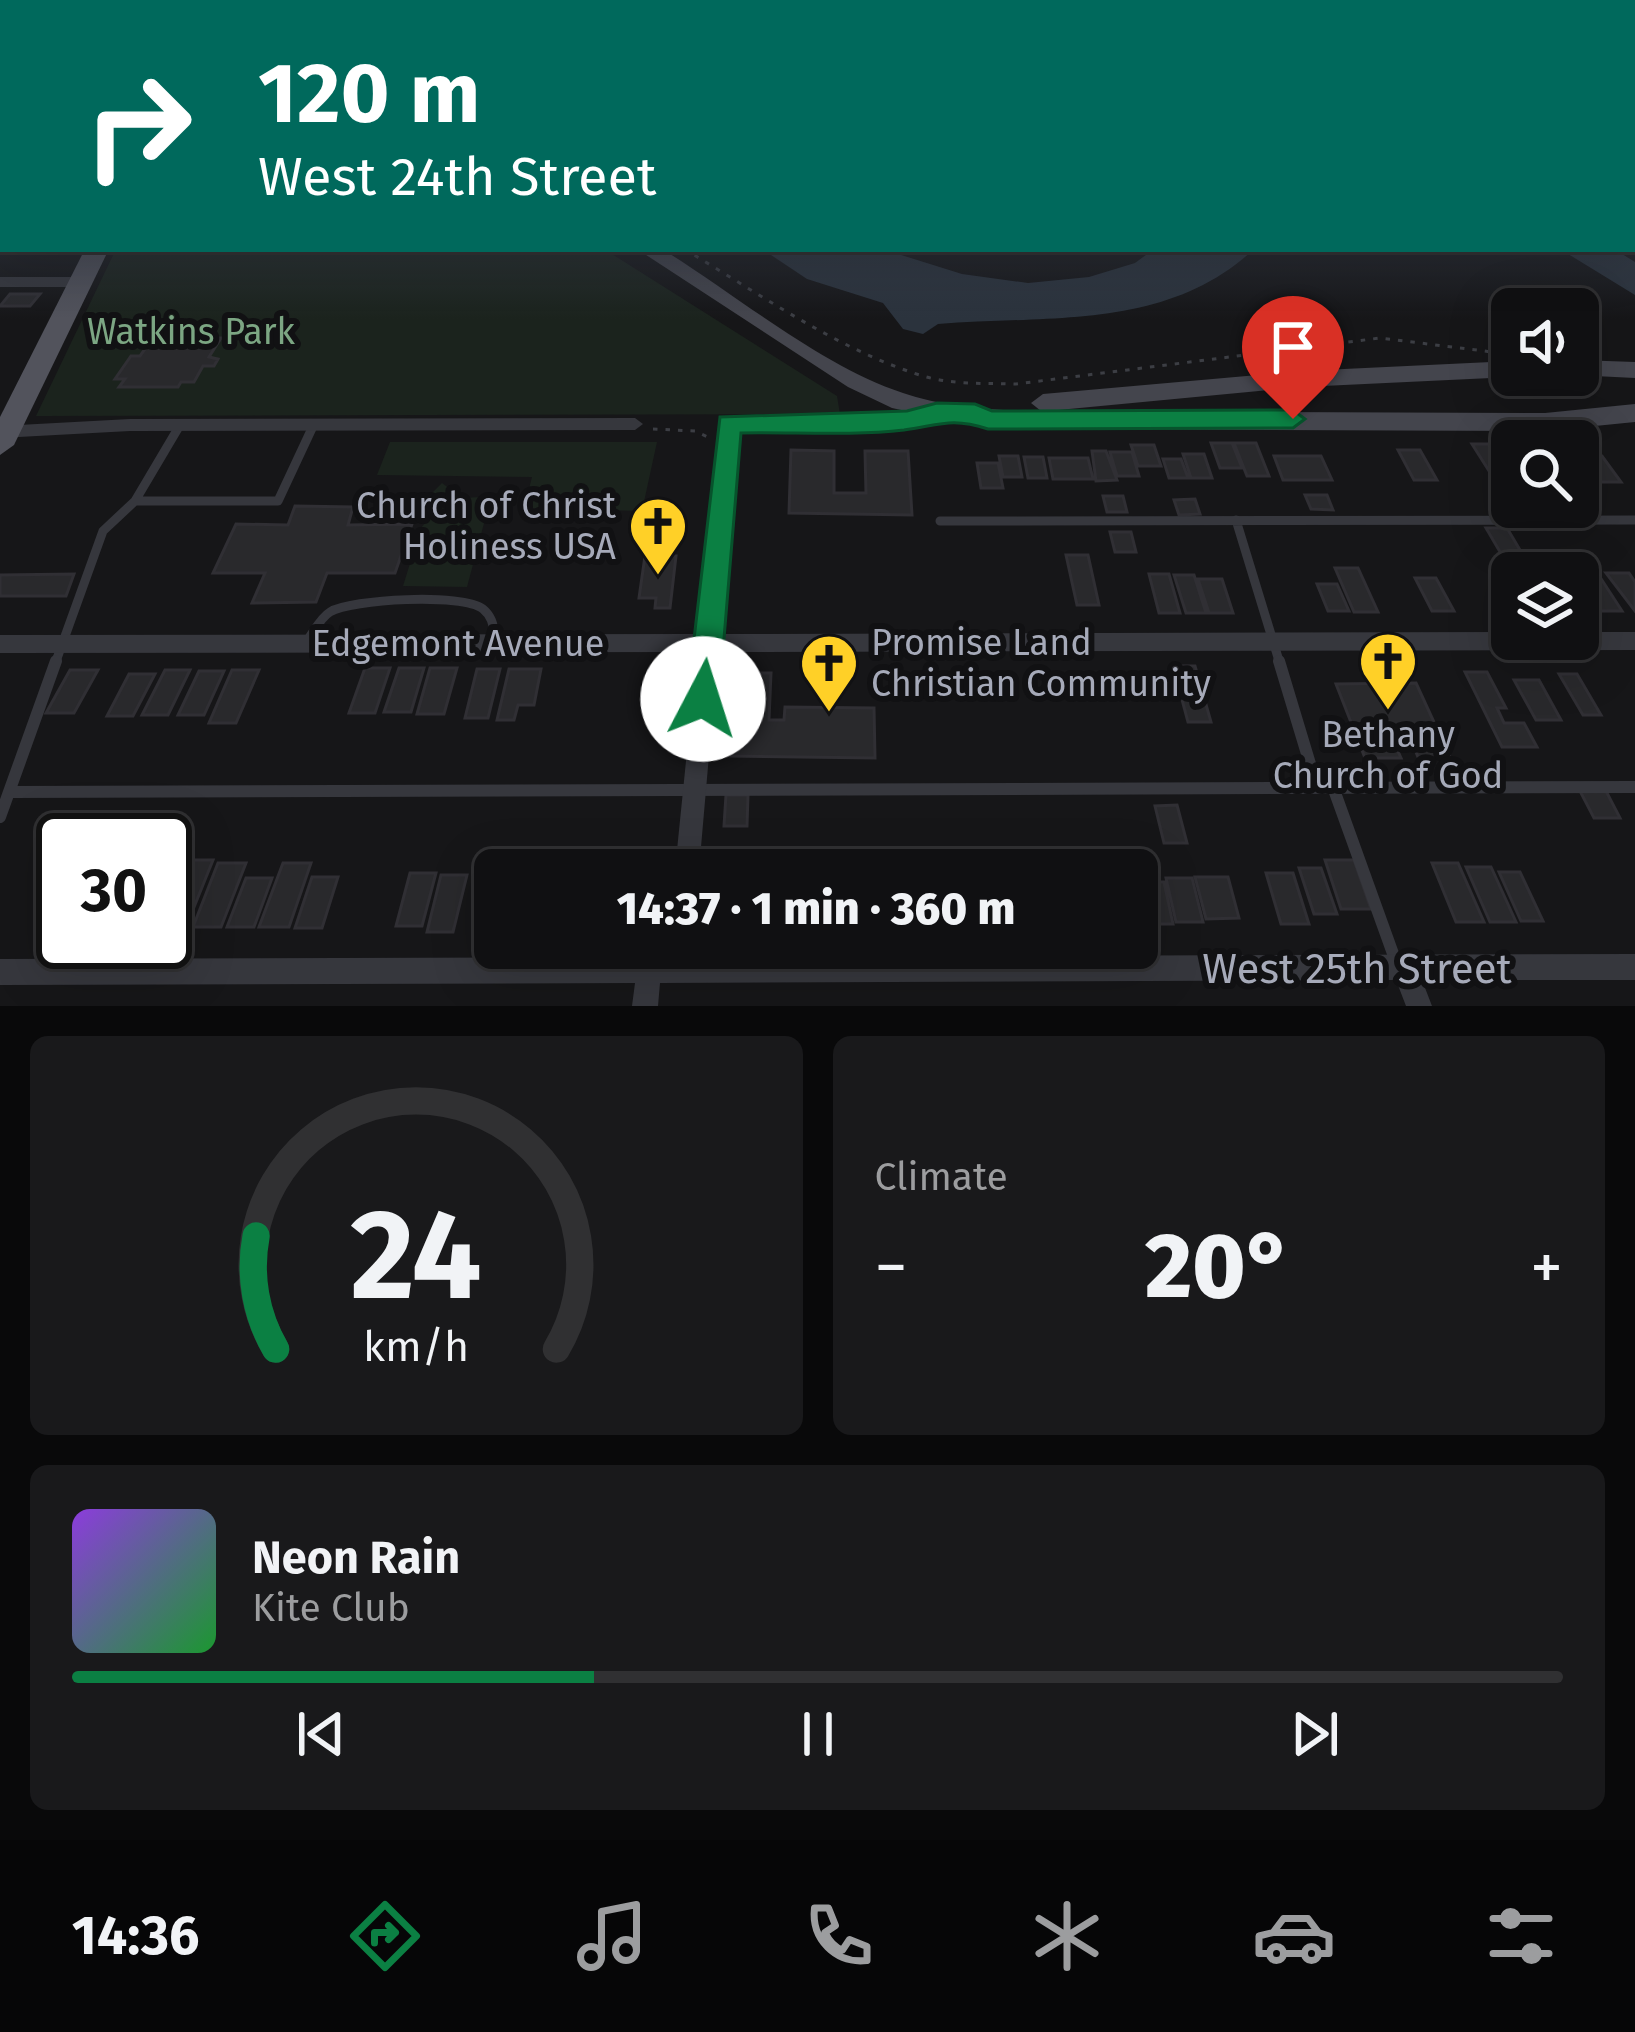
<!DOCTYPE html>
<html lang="en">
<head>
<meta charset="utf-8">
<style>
  :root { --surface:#101012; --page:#19191b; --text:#f1f3f6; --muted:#9c9d9f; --line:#303032; --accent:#0b8043 }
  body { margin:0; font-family:"Fira Sans",sans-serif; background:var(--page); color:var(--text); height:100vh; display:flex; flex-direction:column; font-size:45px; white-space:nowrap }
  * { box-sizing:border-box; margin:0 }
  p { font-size:39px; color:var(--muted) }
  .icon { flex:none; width:66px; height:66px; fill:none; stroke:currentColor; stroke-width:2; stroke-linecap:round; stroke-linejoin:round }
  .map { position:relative; height:1006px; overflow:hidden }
  .sheet { display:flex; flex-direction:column; gap:30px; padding:30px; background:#09090a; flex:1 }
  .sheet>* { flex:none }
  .hud { position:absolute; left:0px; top:0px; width:1635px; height:252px; box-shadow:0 12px 48px #0002,0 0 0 3px var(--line); background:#00695c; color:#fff; overflow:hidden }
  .fabs { position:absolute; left:1491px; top:288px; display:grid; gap:24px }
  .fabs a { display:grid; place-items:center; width:108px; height:108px; border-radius:18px; background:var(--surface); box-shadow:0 12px 48px #0002,0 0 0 3px var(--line); font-size:60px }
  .speed { position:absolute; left:36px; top:813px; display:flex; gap:24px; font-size:60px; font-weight:700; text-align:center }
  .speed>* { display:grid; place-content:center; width:156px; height:156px; border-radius:50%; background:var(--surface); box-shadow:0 12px 48px #0002,0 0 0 3px var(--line); line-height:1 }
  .speed .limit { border:6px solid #111; border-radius:18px; background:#fff; color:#111 }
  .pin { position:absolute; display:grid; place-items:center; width:102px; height:102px; color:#fff; margin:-123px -51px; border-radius:50% 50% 50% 0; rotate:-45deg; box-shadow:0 0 12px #0007 }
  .pin .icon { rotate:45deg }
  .me { position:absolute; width:132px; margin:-66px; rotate:5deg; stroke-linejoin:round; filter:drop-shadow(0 0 9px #0008) }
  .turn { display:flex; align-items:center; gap:42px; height:252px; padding:0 60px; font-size:54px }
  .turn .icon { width:156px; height:156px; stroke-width:2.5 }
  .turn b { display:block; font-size:84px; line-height:102px }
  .big { font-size:90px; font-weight:800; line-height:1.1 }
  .sheet .tile { flex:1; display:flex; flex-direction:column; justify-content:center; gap:18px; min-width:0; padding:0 42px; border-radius:18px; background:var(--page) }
  .sheet .dial { align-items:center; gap:0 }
  .dial svg { height:312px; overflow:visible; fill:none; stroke:var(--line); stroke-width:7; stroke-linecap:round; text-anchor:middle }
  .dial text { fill:var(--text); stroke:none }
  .song { display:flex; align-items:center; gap:36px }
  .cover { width:144px; height:144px; border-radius:18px; background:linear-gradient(135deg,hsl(270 70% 55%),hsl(130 70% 35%)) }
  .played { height:12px; border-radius:6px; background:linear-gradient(90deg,var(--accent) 35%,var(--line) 35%) }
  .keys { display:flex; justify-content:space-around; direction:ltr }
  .heat { display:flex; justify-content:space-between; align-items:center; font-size:66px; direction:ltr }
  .sheet .tiles { flex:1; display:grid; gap:30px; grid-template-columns:1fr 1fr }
  .tile:last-child { grid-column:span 2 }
  .trip { position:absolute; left:474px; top:849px; width:684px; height:120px; border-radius:18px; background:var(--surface); box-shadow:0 12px 48px #0002,0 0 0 3px var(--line); font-weight:800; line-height:120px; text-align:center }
  .tab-bar { display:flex; height:192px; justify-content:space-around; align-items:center; background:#060607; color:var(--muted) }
  .tab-bar .icon { width:84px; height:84px }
  .tab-bar .current { color:var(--accent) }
  .tab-bar b { font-size:54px; color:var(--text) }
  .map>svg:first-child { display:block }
  .green { fill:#1b231d }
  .water { fill:#2b333d }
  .building { fill:#29292c; stroke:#302f34; stroke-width:3 }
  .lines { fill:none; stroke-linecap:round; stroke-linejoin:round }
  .path { stroke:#3c3e44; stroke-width:3; stroke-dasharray:4.5 8; stroke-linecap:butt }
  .lane-far2 { stroke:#36373d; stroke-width:8 }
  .lane-far1 { stroke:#36373d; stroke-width:9 }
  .lane { stroke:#36373d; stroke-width:12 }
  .street { fill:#36373d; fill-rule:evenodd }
  .secondary { fill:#44454d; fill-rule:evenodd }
  .primary { fill:#52535c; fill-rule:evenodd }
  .route { fill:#0b8043; stroke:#07532c; stroke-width:3 }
  .labels { text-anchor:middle; stroke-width:12; stroke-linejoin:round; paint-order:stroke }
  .park-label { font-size:36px; fill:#7ca683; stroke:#111113 }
  .poi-label { font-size:36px; fill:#a6aab9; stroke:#111113; text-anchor:end }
  .street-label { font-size:36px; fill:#a6aab9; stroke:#111113 }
  .near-street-label { font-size:42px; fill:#a6aab9; stroke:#111113 }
</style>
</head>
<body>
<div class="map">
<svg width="1635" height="1006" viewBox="0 0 1635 1006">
  <rect width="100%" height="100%" fill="#161618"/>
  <path class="green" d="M 116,249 L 604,249 L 837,396 L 840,414 L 36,416 Z
    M 390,442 L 657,442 L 642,511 L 524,508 L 532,477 L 377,475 Z
    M 442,483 L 462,498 L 502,496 L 505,500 L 487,512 L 467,587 L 403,586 L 421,528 L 429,518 L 428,497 Z"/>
  <path class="water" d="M 762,249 L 882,249 L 962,274 L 1028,283 L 1089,277 L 1135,263 L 1154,249 L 1254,249 C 1167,331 1046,315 938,324 L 923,334 L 903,329 L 883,303 L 807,279 Z
    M 1560,249 L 1614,249 L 1635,262 L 1635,295 Z"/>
  <path class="building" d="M 10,294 L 40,294 L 30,306 L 0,306 Z
    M 1501,304 L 1541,304 L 1546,309 L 1512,309 L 1511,332 L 1500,316 L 1511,316 Z
    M 153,338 L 221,338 L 209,357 L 218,359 L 214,366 L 203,366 L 194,382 L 181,382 L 178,387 L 119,387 L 125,379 L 115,379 L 131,356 L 140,356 Z
    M 1211,443 L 1232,443 L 1242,468 L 1220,468 Z
    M 1234,443 L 1256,443 L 1269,476 L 1247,476 Z
    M 1472,444 L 1496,444 L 1512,474 L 1491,474 Z
    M 1131,445 L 1154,445 L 1161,466 L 1138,466 Z
    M 791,450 L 834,451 L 834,493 L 866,493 L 865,451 L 908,451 L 912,515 L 789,513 Z
    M 1398,450 L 1420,450 L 1437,480 L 1414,480 Z
    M 1092,451 L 1106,451 L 1117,480 L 1096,481 Z
    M 1110,452 L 1132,452 L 1139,476 L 1117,476 Z
    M 1183,454 L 1204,454 L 1212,478 L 1191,478 Z
    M 999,456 L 1018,456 L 1022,477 L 1003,477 Z
    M 1274,456 L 1321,456 L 1332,480 L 1283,480 Z
    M 1582,456 L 1602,456 L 1621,482 L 1600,482 Z
    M 1024,457 L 1043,457 L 1047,478 L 1028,478 Z
    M 1049,458 L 1088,458 L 1093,479 L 1053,479 Z
    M 1163,459 L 1181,459 L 1188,478 L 1169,478 Z
    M 977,463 L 998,463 L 1003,488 L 981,488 Z
    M 1305,495 L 1327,495 L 1333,510 L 1311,509 Z
    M 1103,496 L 1123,496 L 1127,512 L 1107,512 Z
    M 1195,499 L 1200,514 L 1179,515 L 1174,500 Z
    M 295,506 L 353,507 L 348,525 L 412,524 L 395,573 L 327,573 L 316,602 L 252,603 L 265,573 L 213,573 L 236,524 L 288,525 Z
    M 1486,528 L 1507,528 L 1527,562 L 1506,562 Z
    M 1110,532 L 1131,532 L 1136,552 L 1115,552 Z
    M 1066,555 L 1088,555 L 1099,605 L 1077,605 Z
    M 645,556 L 676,556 L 670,608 L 655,608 L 656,598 L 639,598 Z
    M 1335,568 L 1358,568 L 1378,612 L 1354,612 Z
    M 1573,571 L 1596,571 L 1622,611 L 1598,611 Z
    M 1606,573 L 1629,573 L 1635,582 L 1635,611 Z
    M 74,574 L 66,596 L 0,596 L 0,575 Z
    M 1149,574 L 1169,574 L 1180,613 L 1159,613 Z
    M 1174,575 L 1194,575 L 1206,613 L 1186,613 Z
    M 1415,578 L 1436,578 L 1454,611 L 1432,611 Z
    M 1198,579 L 1222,579 L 1233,613 L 1209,613 Z
    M 1317,584 L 1337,584 L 1349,611 L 1328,611 Z
    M 1173,666 L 1195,666 L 1211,722 L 1188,722 Z
    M 365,668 L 390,668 L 375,713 L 349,713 Z
    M 399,668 L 424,668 L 411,712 L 384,712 Z
    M 430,668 L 457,668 L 444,714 L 417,714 Z
    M 477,669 L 500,669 L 488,718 L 465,718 Z
    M 509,669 L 541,669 L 534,705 L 518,705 L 514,720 L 497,720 Z
    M 70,670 L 98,670 L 74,713 L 46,713 Z
    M 165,670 L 190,670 L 168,715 L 142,715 Z
    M 232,670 L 259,670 L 236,723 L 209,723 Z
    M 199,671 L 224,671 L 204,715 L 178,715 Z
    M 1465,672 L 1487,672 L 1506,708 L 1497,708 L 1504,723 L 1524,723 L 1537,747 L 1502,747 Z
    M 737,673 L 771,673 L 769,720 L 784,720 L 785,707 L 874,708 L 875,758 L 731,756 Z
    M 129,674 L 155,674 L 133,716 L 107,716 Z
    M 1559,674 L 1577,674 L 1601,715 L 1583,715 Z
    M 1514,680 L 1539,680 L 1561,720 L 1536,720 Z
    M 1416,683 L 1450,757 L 1418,757 L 1411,740 L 1393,740 L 1401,758 L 1365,758 L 1336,684 Z
    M 1580,791 L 1606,791 L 1620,818 L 1594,818 Z
    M 726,795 L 748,795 L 747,826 L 724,826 Z
    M 1177,805 L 1187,843 L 1164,843 L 1155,806 Z
    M 941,848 L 967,848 L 969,870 L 943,870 Z
    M 975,849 L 1001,849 L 1003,870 L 978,870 Z
    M 192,860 L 213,860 L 188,922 L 166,922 Z
    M 1325,860 L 1354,860 L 1371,909 L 1341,909 Z
    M 165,861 L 186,861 L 165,910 Z
    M 218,863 L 246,863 L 221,927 L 193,927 Z
    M 283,863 L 311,863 L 289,927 L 259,927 Z
    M 1432,863 L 1458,863 L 1484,922 L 1456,922 Z
    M 1466,867 L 1491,867 L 1516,922 L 1490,922 Z
    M 1299,868 L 1321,868 L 1337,914 L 1314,914 Z
    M 1499,872 L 1520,872 L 1543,921 L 1521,921 Z
    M 410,873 L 436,873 L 422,926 L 396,926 Z
    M 1266,873 L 1293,873 L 1309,924 L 1281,924 Z
    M 441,875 L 467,875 L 453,932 L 427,932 Z
    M 312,877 L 338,877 L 322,928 L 295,928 Z
    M 1195,877 L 1228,877 L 1239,918 L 1206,919 Z
    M 246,878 L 272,878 L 254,927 L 227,927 Z
    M 1166,878 L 1192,878 L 1203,922 L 1176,922 Z
    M 1137,882 L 1164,882 L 1173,924 L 1143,924 Z"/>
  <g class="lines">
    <path class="path" d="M 684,249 C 760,294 838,350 923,376 C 953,385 985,383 1016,384 L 1380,338 L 1492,352
      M 653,429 L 695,431 L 712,439"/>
    <path class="lane-far2" d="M 0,233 L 3,229"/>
    <path class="lane-far1" d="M 135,501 L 278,501 L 314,424
      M 1236,520 L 1280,664
      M 940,521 L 1635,520
      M 306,642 C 313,633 320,618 330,612 C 351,599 463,593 483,609 C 494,618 495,632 493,644
      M 55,664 L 103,531 L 135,501 L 180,425"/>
    <path class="lane" d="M 1279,661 L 1317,787
      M 1333,787 L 1396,962
      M 11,792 L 1635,787
      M 0,817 L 56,661"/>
    <path class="street" d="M 0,178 L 3,178 L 3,186 L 0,186 Z
      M 1632,185 L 1635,185 L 1635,193 L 1632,193 Z
      M 1632,207 L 1635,208 L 1635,219 L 1632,218 Z
      M 0,277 L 80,277 L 87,282 L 80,287 L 0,287 Z
      M 937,406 L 943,408 L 945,412 L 943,416 L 907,427 L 737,430 L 719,634 L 1512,632 L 1512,639 L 1578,639 L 1578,632 L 1635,632 L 1635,650 L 718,652 L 699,870 L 675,870 L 697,652 L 0,653 L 0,635 L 699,634 L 723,420 L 907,415 Z
      M 635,418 L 643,424 L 635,430 L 130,431 L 0,438 L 0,426 L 130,419 Z
      M 1635,954 L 1635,980 L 1422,980 L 1432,1006 L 1406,1006 L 1396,980 L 660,983 L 658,1006 L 632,1006 L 635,983 L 0,985 L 0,959 Z"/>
    <path class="secondary" d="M 637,249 L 662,249 C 737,295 819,365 903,393 C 943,407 999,411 1041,411 L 1031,403 L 1043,394 L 1302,371 L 1512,361 L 1512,375 L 1520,375 L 1512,377 L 1302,387 L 1048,411 L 1545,413 L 1635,404 L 1635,422 L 1545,431 L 988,429 L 892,408 L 848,387 Z
      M 1578,360 L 1635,362 L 1635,378 L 1574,375 L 1578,375 Z"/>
    <path class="primary" d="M 85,249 L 109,249 L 14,445 L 0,455 L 0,417 Z"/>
  </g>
  <linearGradient id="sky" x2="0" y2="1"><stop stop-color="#0c0c0d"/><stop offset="0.56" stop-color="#363c48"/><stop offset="1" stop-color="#363c48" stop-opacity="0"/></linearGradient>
  <rect width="1635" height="319" fill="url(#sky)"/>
  <path class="route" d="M 937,403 L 975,404 L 992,411 L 1293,410 L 1305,419 L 1293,428 L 988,429 C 951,417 940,425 904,430 C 851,436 794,432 741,433 L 719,699 L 715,709 L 703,714 L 692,709 L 687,699 L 720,417 L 907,411 Z"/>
  <defs>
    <symbol id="church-pin" viewBox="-11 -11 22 30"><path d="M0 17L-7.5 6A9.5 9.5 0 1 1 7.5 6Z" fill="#ffd027" stroke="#111113"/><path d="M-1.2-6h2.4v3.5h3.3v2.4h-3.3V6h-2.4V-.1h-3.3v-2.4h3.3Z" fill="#111"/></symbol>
  </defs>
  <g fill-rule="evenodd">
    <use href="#church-pin" x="625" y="493" width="66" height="90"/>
    <use href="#church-pin" x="1355" y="628" width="66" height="90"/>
    <use href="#church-pin" x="796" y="630" width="66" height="90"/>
  </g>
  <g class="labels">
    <g class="park-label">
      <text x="191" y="344">Watkins Park</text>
    </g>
    <g class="poi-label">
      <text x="616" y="518">Church of Christ<tspan x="616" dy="41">Holiness USA</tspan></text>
      <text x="871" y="655" text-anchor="start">Promise Land<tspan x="871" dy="41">Christian Community</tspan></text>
      <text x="1388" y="747" text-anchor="middle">Bethany<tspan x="1388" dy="41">Church of God</tspan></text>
    </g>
    <g class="street-label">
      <text x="458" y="656">Edgemont Avenue</text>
    </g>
    <g class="near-street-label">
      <text x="1357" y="983">West 25th Street</text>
    </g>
  </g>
</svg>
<div class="fabs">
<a><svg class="icon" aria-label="sound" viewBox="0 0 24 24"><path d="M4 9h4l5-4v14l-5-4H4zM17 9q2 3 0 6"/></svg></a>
<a><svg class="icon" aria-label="search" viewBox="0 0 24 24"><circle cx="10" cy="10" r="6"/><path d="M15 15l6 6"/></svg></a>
<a><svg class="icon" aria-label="layers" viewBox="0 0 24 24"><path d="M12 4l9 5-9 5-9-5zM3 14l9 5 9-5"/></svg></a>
</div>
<div class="speed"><div class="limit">30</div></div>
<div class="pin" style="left:1293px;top:419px;background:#d93025"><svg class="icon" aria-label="arrive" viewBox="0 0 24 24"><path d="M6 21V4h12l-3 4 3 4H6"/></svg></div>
<svg class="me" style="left:703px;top:699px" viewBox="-20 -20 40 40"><circle r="19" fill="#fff"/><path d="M0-13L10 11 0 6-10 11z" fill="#0b8043"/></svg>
<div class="trip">14:37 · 1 min · 360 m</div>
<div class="hud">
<div class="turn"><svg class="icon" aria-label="right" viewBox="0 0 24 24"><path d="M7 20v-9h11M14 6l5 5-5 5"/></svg><div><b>120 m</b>West 24th Street</div></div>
</div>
</div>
<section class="sheet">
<div class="tiles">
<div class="tile dial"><svg viewBox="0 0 100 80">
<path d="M14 69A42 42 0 1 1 86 69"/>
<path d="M14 69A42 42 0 0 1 9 40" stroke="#0b8043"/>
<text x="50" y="56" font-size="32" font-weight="700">24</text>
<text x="50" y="72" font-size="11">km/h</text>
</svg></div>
<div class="tile"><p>Climate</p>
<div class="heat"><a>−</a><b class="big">20°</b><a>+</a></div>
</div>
<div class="tile">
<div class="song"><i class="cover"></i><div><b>Neon Rain</b><p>Kite Club</p></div></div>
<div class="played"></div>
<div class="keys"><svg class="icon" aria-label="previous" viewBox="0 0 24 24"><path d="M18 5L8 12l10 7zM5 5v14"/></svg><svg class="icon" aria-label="pause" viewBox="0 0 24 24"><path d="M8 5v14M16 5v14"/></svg><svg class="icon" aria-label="next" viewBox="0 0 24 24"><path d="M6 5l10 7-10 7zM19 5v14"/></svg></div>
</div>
</div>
</section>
<nav class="tab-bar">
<b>14:36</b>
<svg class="icon current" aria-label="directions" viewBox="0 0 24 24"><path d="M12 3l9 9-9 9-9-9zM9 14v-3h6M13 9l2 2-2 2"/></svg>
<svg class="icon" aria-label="music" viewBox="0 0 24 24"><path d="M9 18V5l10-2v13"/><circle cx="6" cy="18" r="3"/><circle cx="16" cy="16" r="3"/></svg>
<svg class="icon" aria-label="phone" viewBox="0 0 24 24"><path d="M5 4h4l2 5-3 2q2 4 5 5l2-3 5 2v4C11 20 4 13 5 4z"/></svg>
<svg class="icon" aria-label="climate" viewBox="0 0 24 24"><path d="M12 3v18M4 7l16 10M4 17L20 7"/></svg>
<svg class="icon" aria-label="car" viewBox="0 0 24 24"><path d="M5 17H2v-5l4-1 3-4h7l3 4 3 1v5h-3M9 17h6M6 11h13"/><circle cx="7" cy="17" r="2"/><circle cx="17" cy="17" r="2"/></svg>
<svg class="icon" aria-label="filters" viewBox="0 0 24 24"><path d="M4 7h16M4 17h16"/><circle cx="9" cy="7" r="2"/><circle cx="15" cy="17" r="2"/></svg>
</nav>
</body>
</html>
